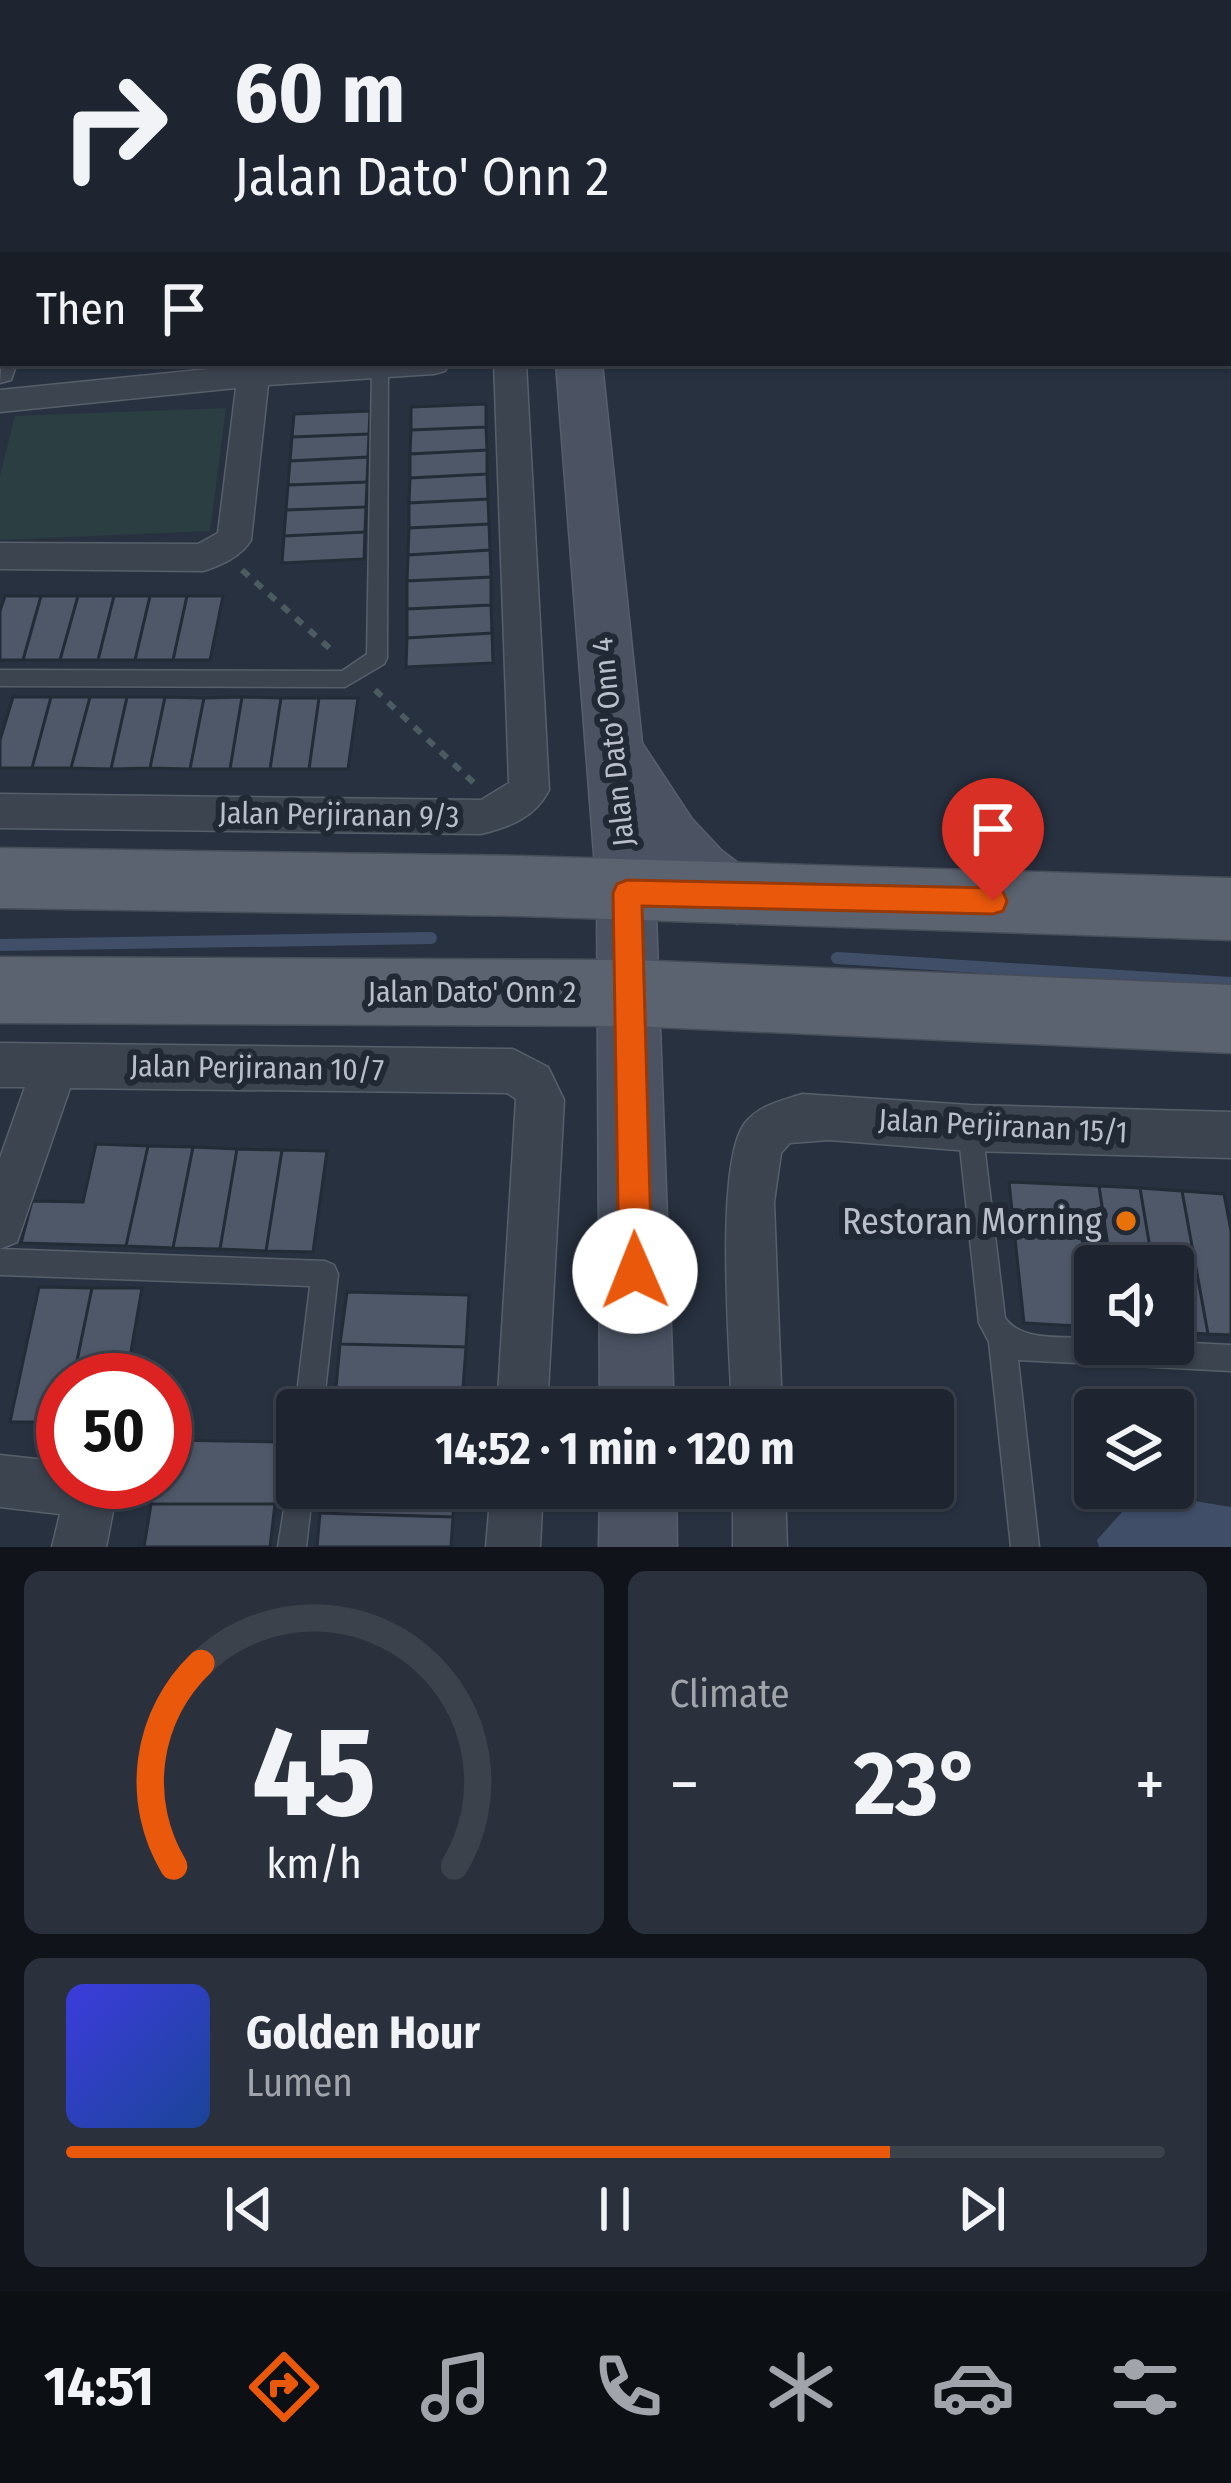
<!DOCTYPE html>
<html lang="en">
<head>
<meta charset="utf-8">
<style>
  :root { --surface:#1e2530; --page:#2b313c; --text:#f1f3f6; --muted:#a1a5ab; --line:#3c424c; --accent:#ea580c }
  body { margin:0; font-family:"Fira Sans Condensed",sans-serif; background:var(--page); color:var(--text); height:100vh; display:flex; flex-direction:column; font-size:45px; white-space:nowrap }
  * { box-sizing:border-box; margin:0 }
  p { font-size:39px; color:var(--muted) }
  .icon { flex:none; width:66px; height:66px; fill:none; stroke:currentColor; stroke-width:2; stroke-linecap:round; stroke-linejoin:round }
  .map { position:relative; height:1547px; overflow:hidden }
  .drawer { display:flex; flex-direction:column; gap:24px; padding:24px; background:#10141a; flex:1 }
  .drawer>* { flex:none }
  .hud { position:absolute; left:0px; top:0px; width:1233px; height:366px; box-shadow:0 3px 9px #0004,0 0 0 3px var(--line); background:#1e2530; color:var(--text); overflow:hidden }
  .buttons { position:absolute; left:1074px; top:1245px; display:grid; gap:24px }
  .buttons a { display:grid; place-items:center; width:120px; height:120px; border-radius:12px; background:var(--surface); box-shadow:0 3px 9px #0004,0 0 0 3px var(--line); font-size:60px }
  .speed { position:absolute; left:36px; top:1353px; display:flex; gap:24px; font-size:60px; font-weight:700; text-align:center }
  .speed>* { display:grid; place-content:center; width:156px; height:156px; border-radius:50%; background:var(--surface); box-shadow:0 3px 9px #0004,0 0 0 3px var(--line); line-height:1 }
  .speed .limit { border:18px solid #d22; background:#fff; color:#111 }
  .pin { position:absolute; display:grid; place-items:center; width:102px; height:102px; color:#fff; margin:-123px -51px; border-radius:50% 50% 50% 0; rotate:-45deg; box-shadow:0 0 12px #0007 }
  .pin .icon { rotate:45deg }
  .me { position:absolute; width:132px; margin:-66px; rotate:359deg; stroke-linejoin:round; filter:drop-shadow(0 0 9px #0008) }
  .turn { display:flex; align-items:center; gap:42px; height:252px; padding:0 36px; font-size:54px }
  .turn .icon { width:156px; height:156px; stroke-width:2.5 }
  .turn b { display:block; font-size:84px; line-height:102px }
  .then { display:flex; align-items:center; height:114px; padding:0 36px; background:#0003; gap:24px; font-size:45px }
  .big { font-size:90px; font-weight:700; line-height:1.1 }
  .drawer .widget { flex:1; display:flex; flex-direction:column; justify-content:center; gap:18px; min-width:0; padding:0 42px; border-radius:18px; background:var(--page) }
  .drawer .dial { align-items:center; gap:0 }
  .dial svg { height:312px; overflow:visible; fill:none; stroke:var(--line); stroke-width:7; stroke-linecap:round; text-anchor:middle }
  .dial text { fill:var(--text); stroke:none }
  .song { display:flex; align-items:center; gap:36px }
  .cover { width:144px; height:144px; border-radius:18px; background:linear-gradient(135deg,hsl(240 70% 55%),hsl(220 70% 35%)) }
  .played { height:12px; border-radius:6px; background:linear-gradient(90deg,var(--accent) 75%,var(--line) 75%) }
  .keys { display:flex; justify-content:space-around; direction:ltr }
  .heat { display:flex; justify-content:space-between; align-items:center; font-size:66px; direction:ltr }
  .drawer .tiles { flex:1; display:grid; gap:24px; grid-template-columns:1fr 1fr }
  .widget:last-child { grid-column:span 2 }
  .trip { position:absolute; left:276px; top:1389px; width:678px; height:120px; border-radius:12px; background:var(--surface); box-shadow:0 3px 9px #0004,0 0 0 3px var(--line); font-weight:700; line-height:120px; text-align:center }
  .tab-bar { display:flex; height:192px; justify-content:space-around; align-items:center; background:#0c0f13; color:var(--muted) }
  .tab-bar .icon { width:84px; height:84px }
  .tab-bar .current { color:var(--accent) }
  .tab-bar b { font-size:54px; color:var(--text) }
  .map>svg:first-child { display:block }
  .green { fill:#2b3f42 }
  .water { fill:#404e68 }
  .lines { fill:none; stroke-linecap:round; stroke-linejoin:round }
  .stream { stroke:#404e68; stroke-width:12 }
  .building { fill:#4f5869; stroke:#232b37; stroke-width:3 }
  .lane-casing { stroke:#575f6a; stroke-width:3 }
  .street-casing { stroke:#575f6a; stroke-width:3 }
  .secondary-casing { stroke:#575f6a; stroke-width:3 }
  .primary-casing { stroke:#464d59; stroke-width:3 }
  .path { stroke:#4b5c60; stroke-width:6; stroke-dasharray:9 9; stroke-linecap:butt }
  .lane { fill:#3c4450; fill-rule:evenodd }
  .street { fill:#3c4450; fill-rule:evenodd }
  .secondary { fill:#4b5363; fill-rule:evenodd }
  .primary { fill:#5b6370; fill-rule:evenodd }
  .route { fill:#ea580c; stroke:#983908; stroke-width:3 }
  .food-dot { fill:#e8710a; stroke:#212935; stroke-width:4.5 }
  .labels { text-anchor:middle; stroke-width:12; stroke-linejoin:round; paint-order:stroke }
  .street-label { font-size:30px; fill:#b9bfca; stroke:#212935 }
  .near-poi-label { font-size:36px; fill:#b9bfca; stroke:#212935; text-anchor:end }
</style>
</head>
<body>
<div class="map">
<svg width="1231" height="1547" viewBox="0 0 1231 1547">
  <rect width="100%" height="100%" fill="#283140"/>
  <path class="green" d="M 226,408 L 210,531 L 0,540 L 0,476 L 15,416 Z"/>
  <path class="water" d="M 1140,1492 L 1231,1507 L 1231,1547 L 1099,1547 L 1097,1540 Z"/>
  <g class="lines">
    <path class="stream" d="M 0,945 L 431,938
      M 837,958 L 1231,983"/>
  </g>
  <path class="building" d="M 486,404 L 486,427 L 411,430 L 411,407 Z
    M 370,411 L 369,434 L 292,437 L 294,414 Z
    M 486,427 L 487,450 L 410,454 L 411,430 Z
    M 369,434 L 368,457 L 290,461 L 292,437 Z
    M 487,450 L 487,474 L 410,478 L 410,454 Z
    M 368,457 L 367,482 L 288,485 L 290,461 Z
    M 487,474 L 488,499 L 409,503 L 410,478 Z
    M 367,482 L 366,507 L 286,510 L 288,485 Z
    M 488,499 L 489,524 L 409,528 L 409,503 Z
    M 366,507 L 365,532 L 284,536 L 286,510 Z
    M 489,524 L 490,550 L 408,555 L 409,528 Z
    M 365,532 L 364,559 L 282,563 L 284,536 Z
    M 490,550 L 491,577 L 407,581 L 408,555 Z
    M 491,577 L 491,605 L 407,609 L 407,581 Z
    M 5,596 L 41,596 L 23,660 L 0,660 L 0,611 Z
    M 41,596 L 78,596 L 60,660 L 23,660 Z
    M 78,596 L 114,596 L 98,660 L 60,660 Z
    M 114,596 L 150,596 L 135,660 L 98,660 Z
    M 150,596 L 187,596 L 173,660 L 135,660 Z
    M 187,596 L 223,596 L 210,660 L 173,660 Z
    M 491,605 L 492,633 L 407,638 L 407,609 Z
    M 492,633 L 493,663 L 406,667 L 407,638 Z
    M 13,697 L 51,697 L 32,768 L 0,768 L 0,740 Z
    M 51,697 L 90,697 L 71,768 L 32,768 Z
    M 90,697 L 127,697 L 111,769 L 71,768 Z
    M 127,697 L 165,697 L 150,768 L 111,769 Z
    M 165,697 L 204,698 L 190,769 L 150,768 Z
    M 242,697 L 230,769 L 190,769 L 204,698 Z
    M 242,697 L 281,698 L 270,769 L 230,769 Z
    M 281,698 L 319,698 L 309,769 L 270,769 Z
    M 319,698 L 358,698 L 348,769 L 309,769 Z
    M 96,1144 L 148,1146 L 126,1246 L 21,1243 L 32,1201 L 83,1202 Z
    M 148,1146 L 193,1147 L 173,1248 L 126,1246 Z
    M 193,1147 L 237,1149 L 220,1249 L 173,1248 Z
    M 237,1149 L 282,1150 L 266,1251 L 220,1249 Z
    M 282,1150 L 327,1151 L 313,1252 L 266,1251 Z
    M 1009,1182 L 1099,1186 L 1111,1266 L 1095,1266 L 1095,1327 L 1024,1323 Z
    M 1099,1186 L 1140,1188 L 1153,1266 L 1111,1266 Z
    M 1140,1188 L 1182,1191 L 1208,1334 L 1173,1332 L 1173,1266 L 1153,1266 Z
    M 1182,1191 L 1224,1194 L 1231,1231 L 1231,1335 L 1208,1334 Z
    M 39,1287 L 92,1288 L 73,1380 L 63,1380 L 63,1422 L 10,1422 Z
    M 92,1288 L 142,1288 L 126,1380 L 73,1380 Z
    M 347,1292 L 469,1295 L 466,1347 L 340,1344 Z
    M 340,1344 L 466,1347 L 462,1401 L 335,1398 Z
    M 335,1398 L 462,1401 L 461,1410 L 333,1410 Z
    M 165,1440 L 283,1442 L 275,1504 L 151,1504 L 154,1482 L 165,1482 Z
    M 324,1488 L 455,1488 L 453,1517 L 320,1513 Z
    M 151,1504 L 275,1504 L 270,1547 L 144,1547 Z
    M 320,1513 L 453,1517 L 451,1547 L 317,1547 Z"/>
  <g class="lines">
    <defs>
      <path id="lane" d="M 0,28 L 3,28 L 3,36 L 0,36 Z
        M 377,363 L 386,364 L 388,368 L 387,658 L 384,664 L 345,687 L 0,686 L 0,670 L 342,671 L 367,654 L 372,368 Z
        M 970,1116 L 979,1119 L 982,1128 L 1005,1318 C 1023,1343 1066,1336 1095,1338 L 1095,1344 L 1173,1342 L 1231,1345 L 1231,1371 L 1018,1360 L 1039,1547 L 1011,1547 L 989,1342 L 979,1323 L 958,1128 L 961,1119 Z
        M 0,1249 L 325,1261 L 334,1265 L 338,1274 L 323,1410 L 297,1410 L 297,1414 L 295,1410 L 310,1286 L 0,1275 Z
        M 297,1475 L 297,1488 L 313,1488 L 306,1547 L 278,1547 L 289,1478 Z"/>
      <path id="street" d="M 36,0 L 60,0 L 60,3 L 36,3 Z
        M 441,0 L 465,0 L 465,3 L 441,3 Z
        M 3,179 L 3,200 L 0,201 L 0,180 Z
        M 3,346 L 3,363 L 17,363 L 11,380 L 0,383 Z
        M 269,363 L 450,363 L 445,371 L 434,374 L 268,385 L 251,540 C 242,556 220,566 203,571 L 0,569 L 0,543 L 198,544 L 218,533 L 236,388 L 0,412 L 0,390 Z
        M 494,363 L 526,363 L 549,790 C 535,818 509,827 481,834 L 0,828 L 0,794 L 481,800 L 509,783 Z
        M 0,1043 L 513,1049 L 548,1067 L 564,1100 L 547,1410 L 497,1410 L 516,1099 L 507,1093 L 70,1088 L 17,1242 L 0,1249 L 0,1158 L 25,1087 L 0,1087 Z
        M 802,1094 L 970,1105 L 1231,1112 L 1231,1158 L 970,1151 L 829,1140 L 790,1143 L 781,1153 L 774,1202 L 782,1410 L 732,1410 C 730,1353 714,1163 745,1123 C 759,1105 781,1101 802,1094 Z
        M 0,1455 L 63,1462 L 63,1482 L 113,1482 L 117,1491 L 106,1547 L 52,1547 L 60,1514 L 0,1507 Z
        M 491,1488 L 543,1488 L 540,1547 L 486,1547 Z
        M 733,1488 L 785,1488 L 787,1547 L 733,1547 Z"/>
      <path id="secondary" d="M 504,0 L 540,0 L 541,3 L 505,3 Z
        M 556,363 L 602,363 L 642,743 L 692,819 L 722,851 L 758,878 L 767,897 L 758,916 L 737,924 L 697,903 L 654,860 L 674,1410 L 600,1410 L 597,893 Z
        M 600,1488 L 676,1488 L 677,1547 L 599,1547 Z"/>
      <path id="primary" d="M 0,848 L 521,856 L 1231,878 L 1231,940 L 521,916 L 0,908 Z
        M 0,957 L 632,960 L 1231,985 L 1231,1053 L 632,1026 L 0,1023 Z"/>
    </defs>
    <use href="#lane" class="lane-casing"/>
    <use href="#street" class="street-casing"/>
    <use href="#secondary" class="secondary-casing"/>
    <use href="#primary" class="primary-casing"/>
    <path class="path" d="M 242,570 L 335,653
      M 375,690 L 475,784"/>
    <use href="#lane" class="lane"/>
    <use href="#street" class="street"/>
    <use href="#secondary" class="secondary"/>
    <use href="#primary" class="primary"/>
  </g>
  <path class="route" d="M 627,880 L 993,888 L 1003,892 L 1007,901 L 1003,911 L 993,914 L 642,906 L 652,1271 L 647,1283 L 635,1288 L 623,1283 L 619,1271 L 613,893 L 617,884 Z"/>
  <circle class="food-dot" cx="1126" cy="1221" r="12"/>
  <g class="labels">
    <g class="street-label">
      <text transform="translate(613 742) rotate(-96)" y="10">Jalan Dato' Onn 4</text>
      <text transform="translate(339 815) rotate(1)" y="10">Jalan Perjiranan 9/3</text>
      <text x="472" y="1002">Jalan Dato' Onn 2</text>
      <text transform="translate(257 1068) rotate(1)" y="10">Jalan Perjiranan 10/7</text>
      <text transform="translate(1003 1126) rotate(3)" y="10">Jalan Perjiranan 15/1</text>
    </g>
    <g class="near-poi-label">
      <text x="1102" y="1234">Restoran Morning</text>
    </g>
  </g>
</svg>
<div class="buttons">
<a><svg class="icon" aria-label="sound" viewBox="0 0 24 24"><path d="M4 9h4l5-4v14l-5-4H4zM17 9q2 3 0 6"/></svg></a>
<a><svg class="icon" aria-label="layers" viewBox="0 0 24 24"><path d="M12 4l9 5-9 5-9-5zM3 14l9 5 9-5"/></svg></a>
</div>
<div class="speed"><div class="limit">50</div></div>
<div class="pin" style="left:993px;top:901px;background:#d93025"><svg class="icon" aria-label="arrive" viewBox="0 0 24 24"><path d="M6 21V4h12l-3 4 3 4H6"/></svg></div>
<svg class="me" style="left:635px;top:1271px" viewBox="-20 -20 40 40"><circle r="19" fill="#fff"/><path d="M0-13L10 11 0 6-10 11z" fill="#ea580c"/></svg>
<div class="trip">14:52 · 1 min · 120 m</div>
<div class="hud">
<div class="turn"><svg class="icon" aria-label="right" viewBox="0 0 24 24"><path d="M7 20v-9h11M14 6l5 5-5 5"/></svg><div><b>60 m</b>Jalan Dato' Onn 2</div></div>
<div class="then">Then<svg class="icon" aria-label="arrive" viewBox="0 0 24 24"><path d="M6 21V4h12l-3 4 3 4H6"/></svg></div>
</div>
</div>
<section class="drawer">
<div class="tiles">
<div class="widget dial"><svg viewBox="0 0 100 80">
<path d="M14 69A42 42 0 1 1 86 69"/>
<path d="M14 69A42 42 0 0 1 21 17" stroke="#ea580c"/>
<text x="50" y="56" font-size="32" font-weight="700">45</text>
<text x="50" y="72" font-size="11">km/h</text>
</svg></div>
<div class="widget"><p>Climate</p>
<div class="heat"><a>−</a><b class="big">23°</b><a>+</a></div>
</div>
<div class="widget">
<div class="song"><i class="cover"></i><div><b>Golden Hour</b><p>Lumen</p></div></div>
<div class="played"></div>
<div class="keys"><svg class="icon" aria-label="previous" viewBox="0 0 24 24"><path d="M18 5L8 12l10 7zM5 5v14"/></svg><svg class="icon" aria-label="pause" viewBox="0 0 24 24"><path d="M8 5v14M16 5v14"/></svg><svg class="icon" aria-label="next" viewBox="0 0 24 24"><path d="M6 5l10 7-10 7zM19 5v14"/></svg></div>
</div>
</div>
</section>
<nav class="tab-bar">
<b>14:51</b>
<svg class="icon current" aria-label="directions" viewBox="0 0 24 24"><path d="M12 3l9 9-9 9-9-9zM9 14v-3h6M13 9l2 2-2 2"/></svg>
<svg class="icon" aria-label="music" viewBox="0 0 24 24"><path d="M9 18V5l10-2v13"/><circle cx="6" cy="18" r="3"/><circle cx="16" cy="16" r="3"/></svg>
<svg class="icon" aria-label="phone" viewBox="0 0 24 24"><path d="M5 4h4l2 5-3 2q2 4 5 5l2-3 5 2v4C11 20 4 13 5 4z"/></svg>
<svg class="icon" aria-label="climate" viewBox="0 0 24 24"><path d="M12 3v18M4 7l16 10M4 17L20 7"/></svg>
<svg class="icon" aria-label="car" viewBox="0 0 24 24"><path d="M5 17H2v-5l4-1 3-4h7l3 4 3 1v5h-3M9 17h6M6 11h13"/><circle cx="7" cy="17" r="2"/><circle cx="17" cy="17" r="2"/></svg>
<svg class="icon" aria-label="filters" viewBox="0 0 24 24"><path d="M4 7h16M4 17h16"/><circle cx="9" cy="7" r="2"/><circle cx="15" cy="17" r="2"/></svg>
</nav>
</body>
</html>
